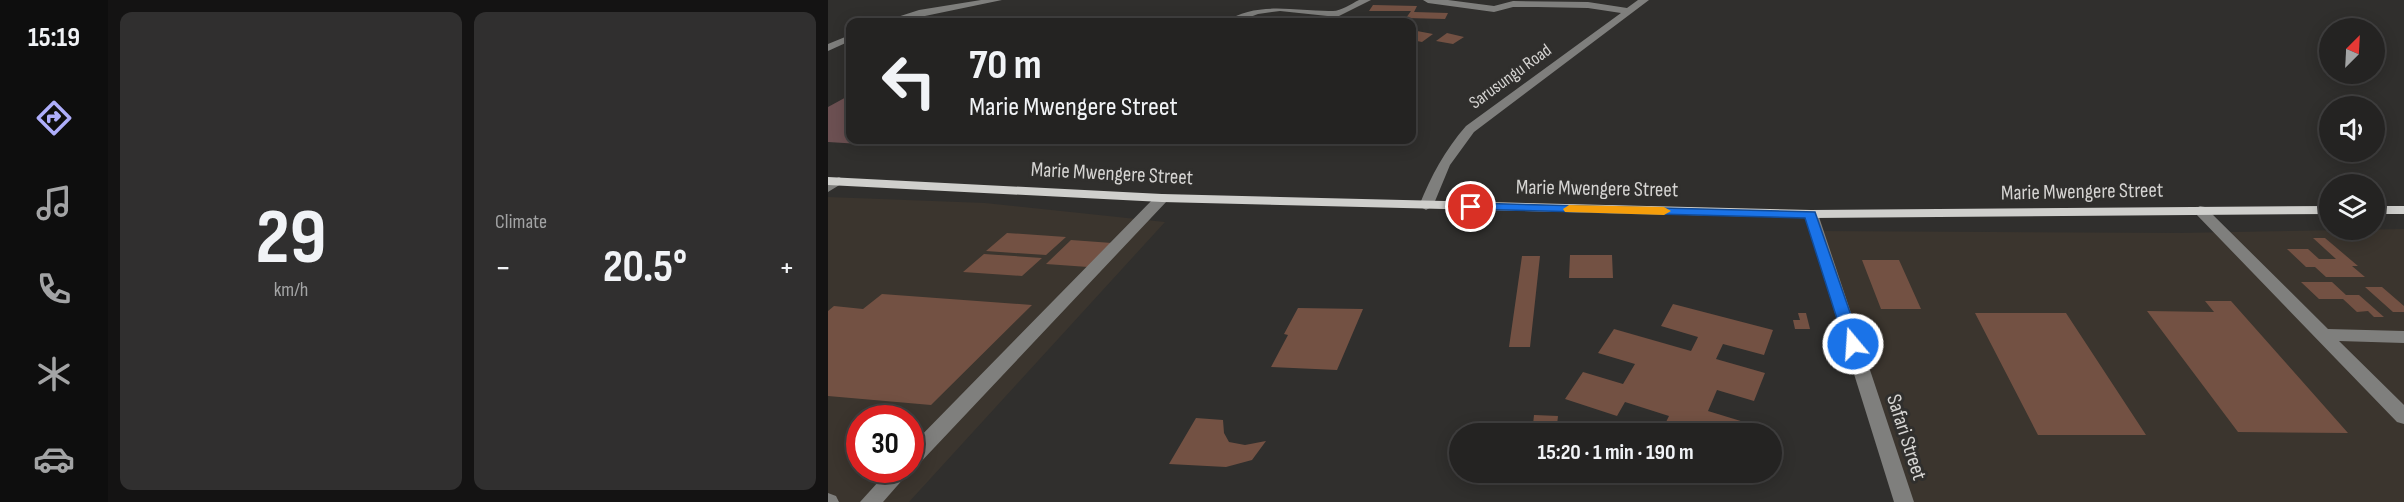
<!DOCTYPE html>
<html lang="en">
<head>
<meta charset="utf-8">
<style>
  :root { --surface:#242322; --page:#302f2f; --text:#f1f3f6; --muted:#a3a4a5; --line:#414040; --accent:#aeaefb }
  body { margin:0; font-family:"Sofia Sans Condensed",sans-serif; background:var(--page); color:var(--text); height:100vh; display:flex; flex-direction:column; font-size:22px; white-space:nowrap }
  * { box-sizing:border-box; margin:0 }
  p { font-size:20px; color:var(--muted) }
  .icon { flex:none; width:33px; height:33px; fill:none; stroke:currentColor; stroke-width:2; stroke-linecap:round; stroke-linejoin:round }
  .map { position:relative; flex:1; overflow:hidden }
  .panel { display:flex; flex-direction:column; gap:12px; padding:12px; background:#141313; width:720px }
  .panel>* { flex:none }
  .top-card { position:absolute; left:18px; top:18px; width:570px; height:126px; border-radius:12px; box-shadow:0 3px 15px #0003,0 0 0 2px var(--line); background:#242322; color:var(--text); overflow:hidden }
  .needle { width:39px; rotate:24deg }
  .controls { position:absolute; left:1491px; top:18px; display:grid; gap:12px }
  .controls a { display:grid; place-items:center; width:66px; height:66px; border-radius:50%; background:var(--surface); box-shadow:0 3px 15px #0003,0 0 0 2px var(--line); font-size:30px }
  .speed { position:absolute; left:18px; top:405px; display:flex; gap:12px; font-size:30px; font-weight:700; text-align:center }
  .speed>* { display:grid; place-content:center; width:78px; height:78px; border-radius:50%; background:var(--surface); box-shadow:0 3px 15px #0003,0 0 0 2px var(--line); line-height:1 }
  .speed .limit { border:9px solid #d22; background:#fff; color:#111 }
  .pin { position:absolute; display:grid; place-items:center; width:51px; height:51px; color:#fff; margin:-26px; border:3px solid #fff; border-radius:50%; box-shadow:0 2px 6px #0007 }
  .me { position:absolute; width:66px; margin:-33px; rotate:342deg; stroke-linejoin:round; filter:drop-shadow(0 0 4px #0008) }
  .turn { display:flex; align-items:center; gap:21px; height:126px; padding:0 24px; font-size:27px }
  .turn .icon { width:78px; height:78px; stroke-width:2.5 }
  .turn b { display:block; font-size:42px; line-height:51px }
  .big { font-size:45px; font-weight:700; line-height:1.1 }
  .panel .card { flex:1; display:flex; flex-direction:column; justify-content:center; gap:9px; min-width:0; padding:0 21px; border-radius:12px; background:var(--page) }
  .panel .dial { align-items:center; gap:0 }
  .dial b { font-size:78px; line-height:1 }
  .heat { display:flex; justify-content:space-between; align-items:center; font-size:33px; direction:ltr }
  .panel .tiles { flex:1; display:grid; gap:12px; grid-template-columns:repeat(2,1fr) }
  .trip { position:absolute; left:621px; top:423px; width:333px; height:60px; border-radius:30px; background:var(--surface); box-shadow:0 3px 15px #0003,0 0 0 2px var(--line); font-weight:700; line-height:60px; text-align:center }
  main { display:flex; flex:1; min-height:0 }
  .tab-bar { display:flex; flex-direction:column; width:108px; justify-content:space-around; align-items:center; background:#0e0e0e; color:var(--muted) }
  .tab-bar .icon { width:42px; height:42px }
  .tab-bar .on { color:var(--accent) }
  .tab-bar b { font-size:27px; color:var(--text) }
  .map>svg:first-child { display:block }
  .built { fill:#3b352e; fill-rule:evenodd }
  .green { fill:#6c5052 }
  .building { fill:#735143 }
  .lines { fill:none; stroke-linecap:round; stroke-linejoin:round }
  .minor { fill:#7f7f7d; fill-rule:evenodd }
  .major { fill:#cfcfcc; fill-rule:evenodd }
  .route { fill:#1a73e8; stroke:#114b97; stroke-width:1.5 }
  .slow { fill:#f59e0b }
  .labels { text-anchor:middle; stroke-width:6; stroke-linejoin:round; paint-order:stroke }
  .far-street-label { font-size:18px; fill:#d5d4d2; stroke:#302f2d }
  .street-label { font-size:21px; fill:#d5d4d2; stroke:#302f2d }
</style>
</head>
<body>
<main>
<nav class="tab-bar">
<b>15:19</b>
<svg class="icon on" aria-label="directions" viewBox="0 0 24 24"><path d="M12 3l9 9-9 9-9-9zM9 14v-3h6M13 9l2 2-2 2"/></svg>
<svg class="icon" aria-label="music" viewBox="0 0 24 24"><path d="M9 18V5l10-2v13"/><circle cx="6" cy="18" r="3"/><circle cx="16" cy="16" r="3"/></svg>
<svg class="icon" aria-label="phone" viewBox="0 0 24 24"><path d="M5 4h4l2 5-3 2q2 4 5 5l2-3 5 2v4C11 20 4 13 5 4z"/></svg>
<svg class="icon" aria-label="climate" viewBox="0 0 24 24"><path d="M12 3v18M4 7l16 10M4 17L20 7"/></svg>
<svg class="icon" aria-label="car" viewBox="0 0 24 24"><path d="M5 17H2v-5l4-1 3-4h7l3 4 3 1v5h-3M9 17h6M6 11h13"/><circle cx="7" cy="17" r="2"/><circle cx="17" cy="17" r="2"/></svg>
</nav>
<section class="panel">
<div class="tiles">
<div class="card dial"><b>29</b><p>km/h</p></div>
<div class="card"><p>Climate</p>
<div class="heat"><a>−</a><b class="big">20.5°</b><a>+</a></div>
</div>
</div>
</section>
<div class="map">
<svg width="1576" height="502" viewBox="0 0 1576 502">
  <rect width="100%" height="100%" fill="#302f2d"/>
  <path class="built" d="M 0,197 L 157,203 L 337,222 L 81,502 L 0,502 ZM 32,418 L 82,418 L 82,470 L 32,470 Z
    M 1576,229 L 1576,502 L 1076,502 L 988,231 L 1351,233 Z"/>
  <path class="green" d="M 22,95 L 22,140 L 39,140 L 32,144 L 0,142 L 0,107 Z"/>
  <path class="building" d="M 545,5 L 589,6 L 586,12 L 620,13 L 617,19 L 578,18 L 583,11 L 541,11 Z
    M 589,31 L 605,34 L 594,42 L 584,40 L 584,35 Z
    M 619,33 L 636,37 L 625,44 L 608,41 Z
    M 179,233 L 238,237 L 218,255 L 158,251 Z
    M 1485,238 L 1497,238 L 1530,266 L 1524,266 L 1537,277 L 1498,277 L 1487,267 L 1478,267 L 1459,249 L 1480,249 L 1491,259 L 1508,259 Z
    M 243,240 L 284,243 L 260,267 L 218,264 Z
    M 156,254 L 214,258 L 194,276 L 135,272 Z
    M 742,255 L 784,255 L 785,278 L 741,278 Z
    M 694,256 L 712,256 L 702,347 L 681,347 Z
    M 1034,260 L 1071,260 L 1093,309 L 1053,309 Z
    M 1473,282 L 1504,282 L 1518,295 L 1531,295 L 1556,317 L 1546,317 L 1540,311 L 1529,312 L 1515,299 L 1491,299 Z
    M 1537,287 L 1554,287 L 1576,306 L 1576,312 L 1565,312 Z
    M 54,294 L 204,305 L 103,405 L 0,396 L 0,311 L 6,306 L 35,309 Z
    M 1377,301 L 1403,301 L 1520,433 L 1410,432 L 1319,311 L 1386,312 Z
    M 845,304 L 945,330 L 936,355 L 895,344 L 888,359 L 937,373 L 926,401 L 889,390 L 880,411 L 916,422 L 911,434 L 843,434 L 834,430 L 841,416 L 797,402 L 789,416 L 737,399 L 755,372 L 795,384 L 807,364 L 770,353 L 786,329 L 863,351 L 870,337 L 833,326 Z
    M 470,308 L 535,309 L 509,370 L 443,367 L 460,335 L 456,334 Z
    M 970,313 L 978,313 L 982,329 L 967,329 L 965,320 L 972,320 Z
    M 1147,313 L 1238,313 L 1318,435 L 1210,435 Z
    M 706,415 L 730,416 L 728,434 L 704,434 Z
    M 368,418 L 395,420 L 396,433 L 401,442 L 417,445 L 438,441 L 424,460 L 398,467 L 341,464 Z"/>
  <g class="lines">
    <path class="minor" d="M 153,0 L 174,0 L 68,22 L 54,22 L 91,10 Z
      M 531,0 L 543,0 L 509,17 L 452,11 L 430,14 L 409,22 L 397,22 C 429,0 470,12 505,11 C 513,11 523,4 531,0 Z
      M 595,0 L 620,0 L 666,6 L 685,1 L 760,2 L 799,8 L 810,0 L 821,0 L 646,132 L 622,165 L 605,206 L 598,210 L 591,206 C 603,176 617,150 638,126 L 793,13 L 760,8 L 709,7 L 685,7 L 666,12 L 600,3 Z
      M 22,35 L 22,41 L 0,51 L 0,44 Z
      M 11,177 L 18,181 L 0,192 L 0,182 Z
      M 334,194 L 339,195 L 341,198 L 339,201 L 89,466 L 82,468 L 82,447 L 329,195 Z
      M 1372,206 L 1377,207 L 1500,329 L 1576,331 L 1576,343 L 1511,341 L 1576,405 L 1576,424 L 1569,422 L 1367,213 L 1365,210 Z
      M 983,210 L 990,214 L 1086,502 L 1066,502 L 976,214 Z
      M 82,469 L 83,470 L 55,502 L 32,502 L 61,470 Z
      M 0,493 L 8,496 L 11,502 L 0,502 Z"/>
    <path class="major" d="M 0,177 L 334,194 L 983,210 L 1502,206 L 1502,214 L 983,218 L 334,202 L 0,185 Z
      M 1546,206 L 1576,206 L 1576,214 L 1546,214 Z"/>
  </g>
  <path class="route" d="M 643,203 L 987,212 L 1033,344 L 1025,349 L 1017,344 L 977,218 L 638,209 L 638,204 Z"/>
  <path class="slow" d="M 741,205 L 836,207 L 843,211 L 836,215 L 737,212 L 735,209 Z"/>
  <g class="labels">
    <g class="far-street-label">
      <text transform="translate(682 76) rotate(-36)" y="6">Sarusungu Road</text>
    </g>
    <g class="street-label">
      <text transform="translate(284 173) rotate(3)" y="7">Marie Mwengere Street</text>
      <text transform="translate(769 188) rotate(1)" y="7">Marie Mwengere Street</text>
      <text transform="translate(1254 191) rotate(-1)" y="7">Marie Mwengere Street</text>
      <text transform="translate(1079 437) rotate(72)" y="7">Safari Street</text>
    </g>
  </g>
</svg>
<div class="controls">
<a><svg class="needle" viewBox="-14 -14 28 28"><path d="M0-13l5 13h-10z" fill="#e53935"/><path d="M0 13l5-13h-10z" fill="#a3a4a5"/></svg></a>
<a><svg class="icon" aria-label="sound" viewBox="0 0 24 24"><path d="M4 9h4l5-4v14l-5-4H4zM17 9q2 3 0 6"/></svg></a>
<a><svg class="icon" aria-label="layers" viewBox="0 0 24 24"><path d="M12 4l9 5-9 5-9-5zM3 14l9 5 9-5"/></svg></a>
</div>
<div class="speed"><div class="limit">30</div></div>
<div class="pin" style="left:643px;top:207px;background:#d93025"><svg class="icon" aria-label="arrive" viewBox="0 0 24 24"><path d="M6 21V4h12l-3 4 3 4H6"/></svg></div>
<svg class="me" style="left:1025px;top:344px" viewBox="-20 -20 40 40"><circle r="17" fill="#1a73e8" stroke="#fff" stroke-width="3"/><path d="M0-11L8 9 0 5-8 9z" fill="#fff"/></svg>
<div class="trip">15:20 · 1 min · 190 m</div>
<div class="top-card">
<div class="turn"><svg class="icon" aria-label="left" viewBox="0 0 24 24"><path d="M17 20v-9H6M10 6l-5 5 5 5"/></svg><div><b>70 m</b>Marie Mwengere Street</div></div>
</div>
</div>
</main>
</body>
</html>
